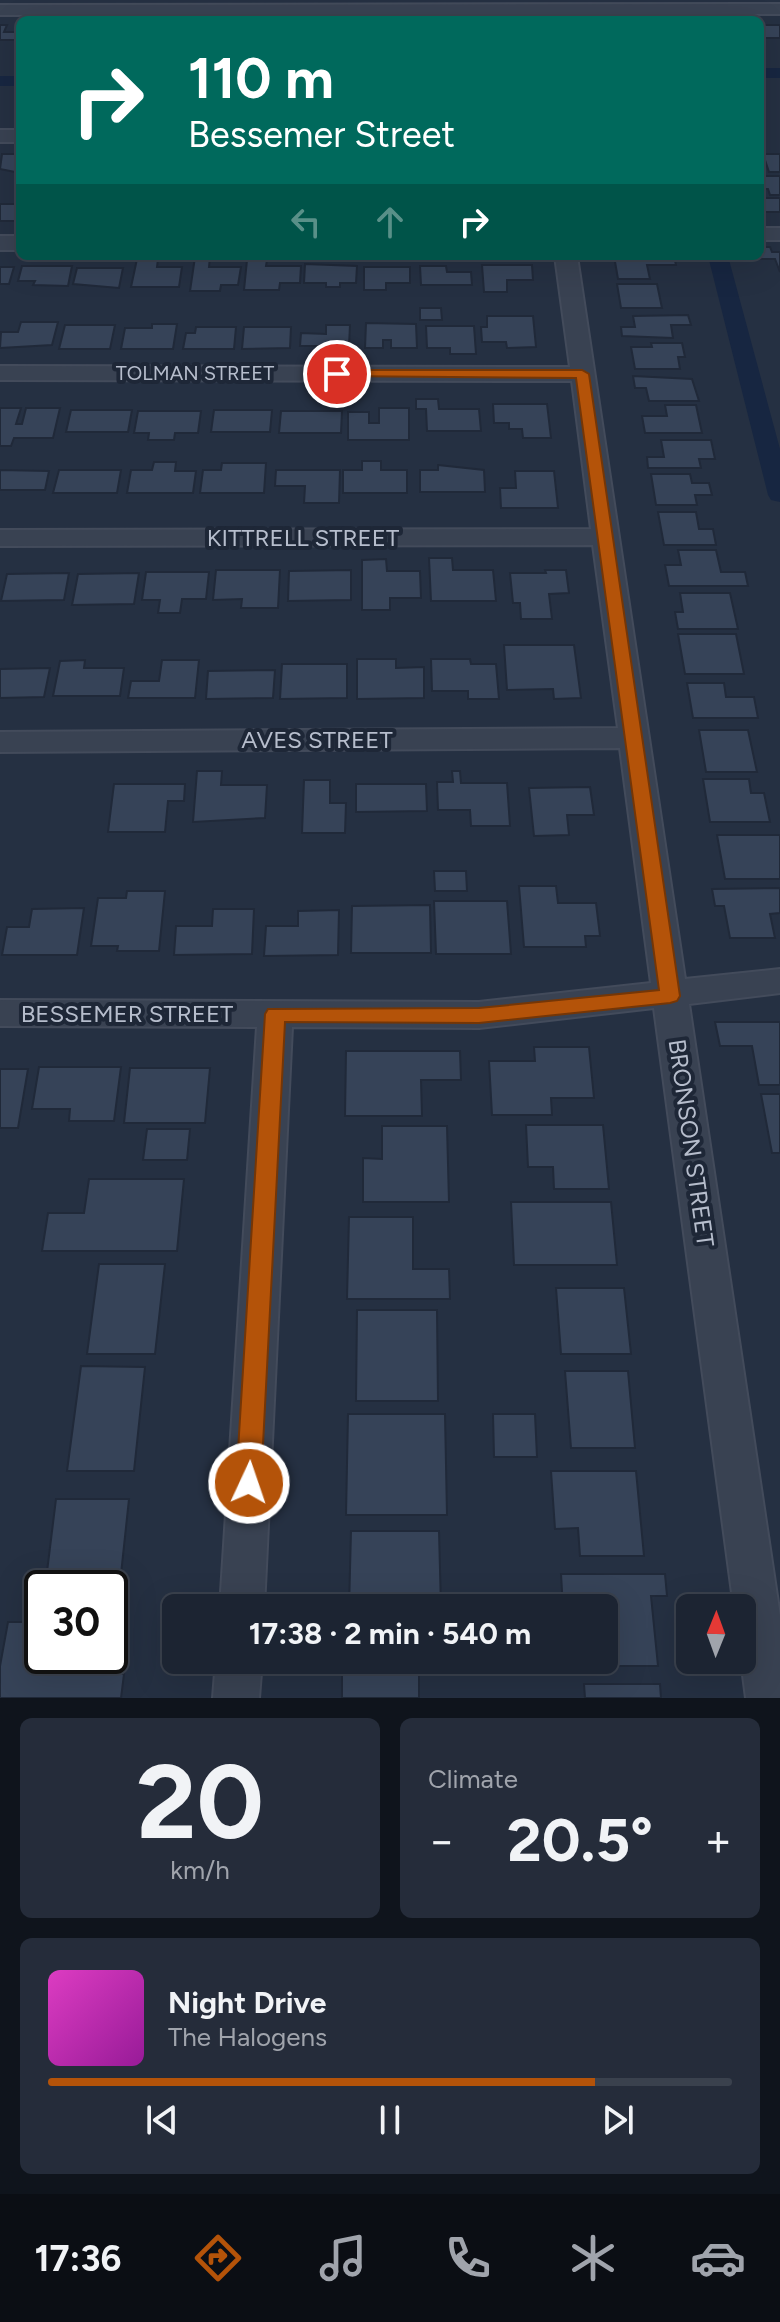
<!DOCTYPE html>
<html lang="en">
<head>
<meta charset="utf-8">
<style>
  :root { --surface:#1c2432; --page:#252c3a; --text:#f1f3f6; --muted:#a0a4ac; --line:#3a414d; --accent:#b45309 }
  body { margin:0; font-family:Figtree,sans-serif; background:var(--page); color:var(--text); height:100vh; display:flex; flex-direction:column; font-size:30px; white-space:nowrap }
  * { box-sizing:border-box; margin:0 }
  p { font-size:26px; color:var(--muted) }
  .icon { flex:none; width:44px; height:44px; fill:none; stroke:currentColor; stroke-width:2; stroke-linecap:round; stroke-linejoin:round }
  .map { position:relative; height:1698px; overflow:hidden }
  .side { display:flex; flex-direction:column; gap:20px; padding:20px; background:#0f141c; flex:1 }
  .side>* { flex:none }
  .top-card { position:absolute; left:16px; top:16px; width:748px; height:244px; border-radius:12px; box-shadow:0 8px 32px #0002,0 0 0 2px var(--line); background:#00695c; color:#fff; overflow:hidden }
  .needle { width:52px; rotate:1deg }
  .tools { position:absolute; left:676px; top:1594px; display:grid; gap:16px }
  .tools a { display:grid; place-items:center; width:80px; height:80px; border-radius:12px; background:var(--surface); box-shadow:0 8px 32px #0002,0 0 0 2px var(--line); font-size:40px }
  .speed { position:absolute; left:24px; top:1570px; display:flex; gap:16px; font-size:40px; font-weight:700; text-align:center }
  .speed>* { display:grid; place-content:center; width:104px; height:104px; border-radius:50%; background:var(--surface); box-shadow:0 8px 32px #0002,0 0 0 2px var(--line); line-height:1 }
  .speed .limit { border:4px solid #111; border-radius:12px; background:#fff; color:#111 }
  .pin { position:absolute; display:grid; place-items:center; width:68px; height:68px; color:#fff; margin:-34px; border:4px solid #fff; border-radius:50%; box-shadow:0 2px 8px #0007 }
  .me { position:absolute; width:88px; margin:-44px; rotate:3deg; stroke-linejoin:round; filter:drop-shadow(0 0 6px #0008) }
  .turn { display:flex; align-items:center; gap:28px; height:168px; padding:0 40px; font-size:36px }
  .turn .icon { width:104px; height:104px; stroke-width:2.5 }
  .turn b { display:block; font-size:56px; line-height:68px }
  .lanes { display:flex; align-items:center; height:76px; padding:0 40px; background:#0003; justify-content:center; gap:40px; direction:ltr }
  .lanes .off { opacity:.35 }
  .big { font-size:60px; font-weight:700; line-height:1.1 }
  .side .card { flex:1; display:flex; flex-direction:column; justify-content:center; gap:12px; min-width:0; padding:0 28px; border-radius:12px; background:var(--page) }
  .side .dial { align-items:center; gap:0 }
  .dial b { font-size:104px; line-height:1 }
  .song { display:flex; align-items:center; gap:24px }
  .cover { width:96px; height:96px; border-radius:12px; background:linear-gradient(135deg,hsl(310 70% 55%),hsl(300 70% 35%)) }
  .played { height:8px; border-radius:4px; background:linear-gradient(90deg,var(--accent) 80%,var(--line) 80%) }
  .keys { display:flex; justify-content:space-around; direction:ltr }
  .heat { display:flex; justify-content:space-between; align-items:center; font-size:44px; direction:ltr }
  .side .tiles { flex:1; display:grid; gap:20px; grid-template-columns:1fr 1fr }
  .card:last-child { grid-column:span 2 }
  .trip { position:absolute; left:162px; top:1594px; width:456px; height:80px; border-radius:12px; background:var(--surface); box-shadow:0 8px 32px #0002,0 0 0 2px var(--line); font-weight:700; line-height:80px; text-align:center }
  .tab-bar { display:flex; height:128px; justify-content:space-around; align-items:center; background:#0b0e14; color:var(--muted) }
  .tab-bar .icon { width:56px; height:56px }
  .tab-bar .on { color:var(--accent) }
  .tab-bar b { font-size:36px; color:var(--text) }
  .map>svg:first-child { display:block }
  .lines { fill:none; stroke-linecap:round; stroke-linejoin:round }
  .canal { fill:#172641; fill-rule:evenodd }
  .building { fill:#364358; stroke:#202939; stroke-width:2 }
  .minor-casing { stroke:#434b5b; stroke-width:4 }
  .minor { fill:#394252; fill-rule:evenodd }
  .route { fill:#b45309; stroke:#753606; stroke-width:2 }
  .labels { text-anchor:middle; stroke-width:8; stroke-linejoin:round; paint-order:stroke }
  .far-street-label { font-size:20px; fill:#b6bdcc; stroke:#1e2737 }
  .street-label { font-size:24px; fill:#b6bdcc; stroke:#1e2737 }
</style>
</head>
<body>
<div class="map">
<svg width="780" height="1698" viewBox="0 0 780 1698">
  <rect width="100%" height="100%" fill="#253042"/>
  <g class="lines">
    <path class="canal" d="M 760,68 L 780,68 L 780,78 L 760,78 Z
      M 0,76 L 20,76 L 20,86 L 0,86 Z
      M 708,256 L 728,256 L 780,449 L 780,502 L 771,500 L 768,495 Z"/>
  </g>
  <path class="building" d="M 0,25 L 7,25 L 4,32 L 20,32 L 20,40 L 0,40 Z
    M 760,25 L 780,25 L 780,38 L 763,38 Z
    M 2,154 L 20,154 L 20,173 L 0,169 Z
    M 763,154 L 780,154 L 780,172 L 769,172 Z
    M 760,176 L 780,176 L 780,195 L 770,195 L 768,189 L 763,189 Z
    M 760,198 L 780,198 L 780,212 L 760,212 Z
    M 0,204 L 20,204 L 20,221 L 0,221 Z
    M 760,247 L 770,247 L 772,252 L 780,252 L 780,272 L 775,259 L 760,259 Z
    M 614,256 L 674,256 L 676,265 L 647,265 L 650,279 L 618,279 Z
    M 195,257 L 210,257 L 209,267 L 241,267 L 238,285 L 221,285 L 220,291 L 190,291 Z
    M 137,259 L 158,259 L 157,267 L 182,267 L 179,287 L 131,287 Z
    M 247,260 L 267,260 L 266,266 L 301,266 L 300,283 L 280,283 L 279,290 L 244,290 Z
    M 305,264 L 357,266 L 356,283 L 340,283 L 340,287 L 326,287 L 326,283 L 304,283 Z
    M 482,265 L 532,265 L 533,280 L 507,280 L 507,292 L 484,292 Z
    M 22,266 L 72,266 L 68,286 L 33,285 L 35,281 L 18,281 Z
    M 420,266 L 446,266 L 447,272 L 471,272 L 472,285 L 421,285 Z
    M 0,267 L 14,267 L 9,284 L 0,284 Z
    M 364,267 L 410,267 L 410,283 L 386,283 L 386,290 L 364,290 Z
    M 77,268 L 123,268 L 119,288 L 73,284 Z
    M 617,284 L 657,284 L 662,308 L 621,308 Z
    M 420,308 L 441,308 L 442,320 L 420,320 Z
    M 688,315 L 691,325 L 671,325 L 673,338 L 622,336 L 621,327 L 635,327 L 633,316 Z
    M 487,316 L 533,316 L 536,347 L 507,348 L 506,342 L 482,342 L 481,327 L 487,327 Z
    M 21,322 L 58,322 L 52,345 L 0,348 L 1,332 L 18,332 Z
    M 366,323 L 416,324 L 417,348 L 391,348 L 391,340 L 383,340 L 383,348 L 365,348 Z
    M 152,324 L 177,324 L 173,349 L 121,349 L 125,328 L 152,328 Z
    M 65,325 L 115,325 L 110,349 L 59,349 Z
    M 326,325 L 350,325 L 349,346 L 300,346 L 301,333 L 326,334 Z
    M 426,326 L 474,326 L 476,354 L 450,354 L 450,348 L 427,348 Z
    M 196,327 L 236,327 L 234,349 L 183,349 L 186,333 L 195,333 Z
    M 244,327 L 291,327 L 290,348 L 242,349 Z
    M 651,343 L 682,343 L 685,357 L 678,357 L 680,369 L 635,369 L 631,347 L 652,347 Z
    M 633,376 L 692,379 L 699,401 L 649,401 L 646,388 L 635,388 Z
    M 416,399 L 438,399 L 439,409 L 479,409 L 481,431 L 427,431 L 426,409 L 416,409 Z
    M 493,404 L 547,404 L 551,438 L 523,438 L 522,429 L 509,429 L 509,423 L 494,423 Z
    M 665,405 L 696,405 L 702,433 L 645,433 L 642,416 L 667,416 Z
    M 0,408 L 21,408 L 16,424 L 22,424 L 26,408 L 60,408 L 53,438 L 14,438 L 11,446 L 0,446 Z
    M 379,408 L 409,408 L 409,440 L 348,440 L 348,412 L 369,412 L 369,423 L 379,423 Z
    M 71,410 L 132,410 L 128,432 L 66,432 Z
    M 214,410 L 272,410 L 270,432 L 211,432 Z
    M 138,411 L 201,411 L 198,433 L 175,433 L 174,440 L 148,440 L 149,433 L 134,433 Z
    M 281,411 L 342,411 L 341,433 L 279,433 Z
    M 661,440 L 711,440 L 715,459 L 699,459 L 701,468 L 648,468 L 647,457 L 664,457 Z
    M 362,461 L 381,461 L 381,470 L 407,470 L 407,493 L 343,493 L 343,470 L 362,470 Z
    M 154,462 L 176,462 L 175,471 L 196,471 L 193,493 L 127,493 L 131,470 L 152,470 Z
    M 222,463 L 266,463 L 264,493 L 200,493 L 203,470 L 221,470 Z
    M 438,465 L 484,470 L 485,492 L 420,492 L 420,470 L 438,470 Z
    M 0,470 L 49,471 L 45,490 L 0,490 Z
    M 59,470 L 121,470 L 117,493 L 53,493 Z
    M 276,470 L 340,470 L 339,503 L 304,503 L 305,486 L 275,486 Z
    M 515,471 L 554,471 L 558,508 L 501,508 L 500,488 L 516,488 Z
    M 651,474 L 690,474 L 692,483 L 709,483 L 712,495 L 695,495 L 697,505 L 656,505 Z
    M 658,512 L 696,512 L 699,529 L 713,529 L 716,545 L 664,545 Z
    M 678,550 L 716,550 L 721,572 L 745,572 L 748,586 L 669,586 L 665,565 L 681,565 Z
    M 429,558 L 452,558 L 453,570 L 493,570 L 496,601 L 431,601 Z
    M 386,559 L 387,571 L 420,571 L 421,598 L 390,598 L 390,610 L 362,610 L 362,560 Z
    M 216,570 L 280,570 L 278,608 L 241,608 L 242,599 L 213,600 Z
    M 351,570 L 351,600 L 288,601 L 289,571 Z
    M 545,570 L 566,570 L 569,593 L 549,594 L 552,619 L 521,619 L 520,603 L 513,603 L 510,573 L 546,573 Z
    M 146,572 L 209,572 L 206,599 L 182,599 L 180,613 L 158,613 L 160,600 L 142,600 Z
    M 69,573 L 64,600 L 1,601 L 7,574 Z
    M 139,573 L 134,604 L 72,605 L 78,574 Z
    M 680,593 L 730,593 L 738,629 L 678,629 L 675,612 L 683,612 Z
    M 678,634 L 736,634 L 744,674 L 685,674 Z
    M 504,645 L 574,645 L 581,698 L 554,699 L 553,689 L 507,690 Z
    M 357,659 L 396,659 L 396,668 L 424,667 L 424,698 L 357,699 Z
    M 431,659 L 470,659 L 471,664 L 496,664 L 499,699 L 468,699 L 468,691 L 432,691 Z
    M 85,660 L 84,668 L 124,668 L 120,696 L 53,696 L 60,661 Z
    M 162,660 L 199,660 L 195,698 L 128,698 L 131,681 L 159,681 Z
    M 282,664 L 347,664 L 347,698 L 280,699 Z
    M 50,668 L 44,697 L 0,698 L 0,669 Z
    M 275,670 L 273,698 L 206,699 L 208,671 Z
    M 687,683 L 724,683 L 726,697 L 754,697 L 758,718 L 693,718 Z
    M 699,730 L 748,730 L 757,772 L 706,772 Z
    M 197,771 L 222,771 L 221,785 L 267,785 L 265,818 L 193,822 Z
    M 452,771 L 460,771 L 461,783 L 507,783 L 510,826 L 471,826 L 470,810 L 438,810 L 437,782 L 453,782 Z
    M 703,779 L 749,779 L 751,793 L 764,793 L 770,822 L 710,822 Z
    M 304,780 L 330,780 L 330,803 L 346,803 L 345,833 L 302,833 Z
    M 114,784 L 185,784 L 184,801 L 168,801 L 165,832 L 108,832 Z
    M 356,784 L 426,784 L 427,811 L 356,812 Z
    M 590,787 L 594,815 L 567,815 L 569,835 L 534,836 L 529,788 Z
    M 717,835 L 780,835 L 780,879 L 725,879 Z
    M 434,871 L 466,871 L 467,891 L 435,891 Z
    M 519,886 L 556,886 L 558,903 L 596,903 L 600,936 L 585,936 L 586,947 L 524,947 Z
    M 780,888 L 780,913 L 770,914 L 775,938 L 730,938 L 724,906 L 715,906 L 712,889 Z
    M 127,891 L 165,891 L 159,951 L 117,951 L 118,946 L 91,946 L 98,898 L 126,898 Z
    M 434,901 L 507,901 L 511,954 L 436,954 Z
    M 430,905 L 431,953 L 351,953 L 352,906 Z
    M 84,908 L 77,955 L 2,955 L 7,927 L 29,927 L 32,909 Z
    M 213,909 L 254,909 L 252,954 L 174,955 L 176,926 L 212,926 Z
    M 339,910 L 338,955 L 264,956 L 266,926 L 298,926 L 298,911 Z
    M 715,1022 L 780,1022 L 780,1085 L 759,1085 L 752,1046 L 720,1046 Z
    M 534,1047 L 589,1047 L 594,1098 L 551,1098 L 552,1115 L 492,1115 L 489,1061 L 535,1061 Z
    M 346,1051 L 460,1051 L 461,1080 L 421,1080 L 422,1116 L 345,1116 Z
    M 39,1067 L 121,1067 L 114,1121 L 69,1121 L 70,1109 L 32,1109 Z
    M 130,1068 L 210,1068 L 205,1123 L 124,1123 Z
    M 0,1069 L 28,1069 L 18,1128 L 0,1128 Z
    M 761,1094 L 780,1094 L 780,1153 L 772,1153 Z
    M 526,1125 L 603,1125 L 609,1189 L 554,1189 L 553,1167 L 528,1167 Z
    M 382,1126 L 447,1126 L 449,1202 L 363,1202 L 363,1158 L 382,1159 Z
    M 147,1129 L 190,1129 L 187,1160 L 143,1160 Z
    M 89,1179 L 184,1179 L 177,1251 L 42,1251 L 48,1213 L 84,1213 Z
    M 511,1202 L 611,1202 L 617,1265 L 514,1265 Z
    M 349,1217 L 413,1217 L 413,1269 L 449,1269 L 450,1299 L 347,1299 Z
    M 99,1264 L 165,1264 L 155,1354 L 87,1354 Z
    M 556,1288 L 624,1288 L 631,1354 L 561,1354 Z
    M 357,1310 L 437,1310 L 438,1401 L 356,1401 Z
    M 81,1366 L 145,1367 L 134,1471 L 67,1471 Z
    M 565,1371 L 628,1371 L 635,1448 L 571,1448 Z
    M 348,1414 L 445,1414 L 447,1515 L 346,1515 Z
    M 493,1414 L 535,1414 L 537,1457 L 494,1457 Z
    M 551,1471 L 636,1471 L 644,1556 L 580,1556 L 578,1528 L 555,1529 Z
    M 56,1499 L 129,1499 L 119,1593 L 110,1593 L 110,1588 L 45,1588 Z
    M 351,1531 L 439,1531 L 441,1608 L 349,1608 Z
    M 561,1574 L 665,1574 L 667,1596 L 651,1596 L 658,1666 L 589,1666 L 589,1660 L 604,1660 L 604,1608 L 563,1608 Z
    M 8,1622 L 42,1622 L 42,1656 L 69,1656 L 67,1674 L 124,1674 L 121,1698 L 0,1698 L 0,1666 Z
    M 342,1660 L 419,1660 L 419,1698 L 342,1698 Z
    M 584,1684 L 660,1684 L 661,1698 L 585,1698 Z"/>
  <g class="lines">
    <defs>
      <path id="minor" d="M 780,4 L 780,14 L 0,15 L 0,5 Z
        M 0,130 L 20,130 L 20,142 L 0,142 Z
        M 760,228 L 780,228 L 780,240 L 760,240 Z
        M 0,236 L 20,236 L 20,250 L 0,250 Z
        M 555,256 L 577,256 L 685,979 L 780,969 L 780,993 L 689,1004 L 780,1616 L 780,1698 L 746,1698 L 741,1660 L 742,1608 L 734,1608 L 654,1008 L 479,1028 L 292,1027 L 264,1608 L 220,1608 L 257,1027 L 0,1026 L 0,1000 L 479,1002 L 651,983 L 620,748 L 0,752 L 0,732 L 618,728 L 593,545 L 0,546 L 0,530 L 591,529 L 572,381 L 0,380 L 0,366 L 570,367 Z
        M 216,1660 L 262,1660 L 259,1698 L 213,1698 Z"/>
    </defs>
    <use href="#minor" class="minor-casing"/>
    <use href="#minor" class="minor"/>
  </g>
  <path class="route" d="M 337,370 L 582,370 L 589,374 L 680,996 L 677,1001 L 670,1003 L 479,1023 L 285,1022 L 261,1483 L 257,1491 L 249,1494 L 240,1491 L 236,1483 L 265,1014 L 268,1009 L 479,1008 L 659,990 L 576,378 L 332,376 L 332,371 Z"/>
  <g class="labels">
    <g class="far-street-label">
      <text x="195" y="380">TOLMAN STREET</text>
    </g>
    <g class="street-label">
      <text x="303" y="546">KITTRELL STREET</text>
      <text x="317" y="748">AVES STREET</text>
      <text x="127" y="1022">BESSEMER STREET</text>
      <text transform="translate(691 1143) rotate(82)" y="8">BRONSON STREET</text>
    </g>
  </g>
</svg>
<div class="tools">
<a><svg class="needle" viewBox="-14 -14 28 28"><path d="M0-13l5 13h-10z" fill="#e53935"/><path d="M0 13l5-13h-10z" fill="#a0a4ac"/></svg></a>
</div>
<div class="speed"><div class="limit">30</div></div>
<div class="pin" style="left:337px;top:374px;background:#d93025"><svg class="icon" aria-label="arrive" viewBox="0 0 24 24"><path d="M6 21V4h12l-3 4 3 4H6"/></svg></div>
<svg class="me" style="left:249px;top:1483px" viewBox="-20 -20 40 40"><circle r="17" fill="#b45309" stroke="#fff" stroke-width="3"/><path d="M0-11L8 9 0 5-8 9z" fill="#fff"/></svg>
<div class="trip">17:38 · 2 min · 540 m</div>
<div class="top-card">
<div class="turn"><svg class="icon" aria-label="right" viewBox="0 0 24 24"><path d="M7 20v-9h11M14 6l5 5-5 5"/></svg><div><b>110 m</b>Bessemer Street</div></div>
<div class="lanes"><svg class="icon off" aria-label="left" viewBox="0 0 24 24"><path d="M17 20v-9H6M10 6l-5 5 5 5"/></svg><svg class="icon off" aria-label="ahead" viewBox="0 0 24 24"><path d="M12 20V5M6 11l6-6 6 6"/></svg><svg class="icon" aria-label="right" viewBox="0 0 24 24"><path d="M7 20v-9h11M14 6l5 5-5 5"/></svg></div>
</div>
</div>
<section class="side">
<div class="tiles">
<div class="card dial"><b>20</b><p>km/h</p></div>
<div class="card"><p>Climate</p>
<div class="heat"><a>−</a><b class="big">20.5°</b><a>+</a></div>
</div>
<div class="card">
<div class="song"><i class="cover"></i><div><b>Night Drive</b><p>The Halogens</p></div></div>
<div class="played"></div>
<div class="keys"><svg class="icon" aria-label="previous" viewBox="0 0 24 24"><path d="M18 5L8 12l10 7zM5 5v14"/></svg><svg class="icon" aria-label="pause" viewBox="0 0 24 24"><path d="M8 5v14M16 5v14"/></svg><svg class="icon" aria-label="next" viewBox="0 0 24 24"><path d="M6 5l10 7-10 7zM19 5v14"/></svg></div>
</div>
</div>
</section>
<nav class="tab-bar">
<b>17:36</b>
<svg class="icon on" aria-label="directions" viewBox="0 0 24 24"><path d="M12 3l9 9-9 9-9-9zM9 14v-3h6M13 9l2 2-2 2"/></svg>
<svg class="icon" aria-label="music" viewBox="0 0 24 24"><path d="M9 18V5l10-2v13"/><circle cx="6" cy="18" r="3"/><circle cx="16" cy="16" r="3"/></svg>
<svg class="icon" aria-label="phone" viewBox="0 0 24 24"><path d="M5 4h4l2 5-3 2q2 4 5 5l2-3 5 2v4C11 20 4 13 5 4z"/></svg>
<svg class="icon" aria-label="climate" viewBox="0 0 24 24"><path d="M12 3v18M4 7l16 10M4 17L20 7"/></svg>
<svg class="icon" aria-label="car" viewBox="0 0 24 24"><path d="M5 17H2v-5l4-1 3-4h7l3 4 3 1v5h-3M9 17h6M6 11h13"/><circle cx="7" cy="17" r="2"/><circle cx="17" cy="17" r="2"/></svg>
</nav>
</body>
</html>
